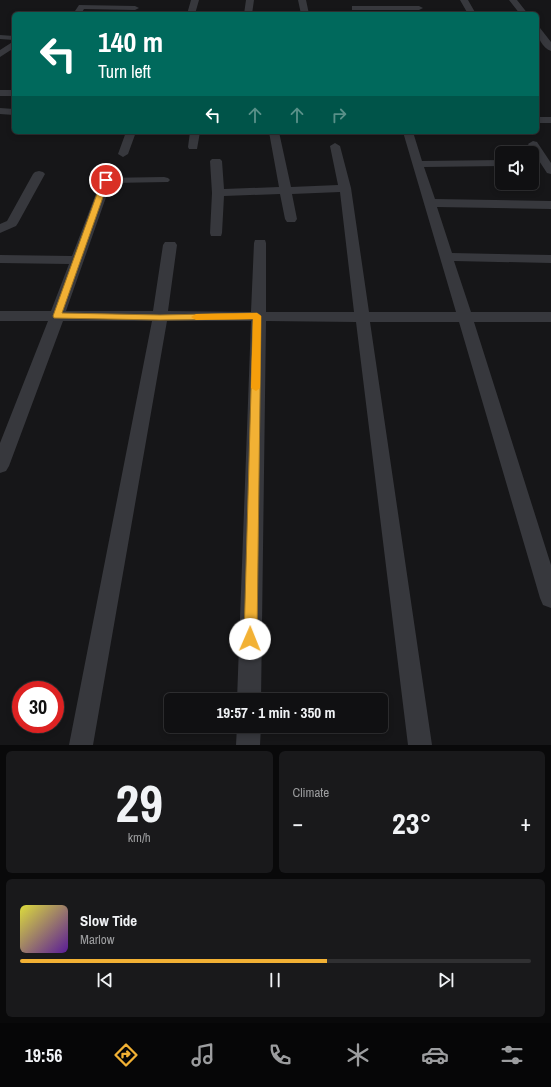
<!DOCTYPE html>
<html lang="en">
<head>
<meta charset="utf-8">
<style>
  :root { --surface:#101012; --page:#19191b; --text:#f1f3f6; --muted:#9c9d9f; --line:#303032; --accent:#f2b134 }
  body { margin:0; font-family:"Archivo Narrow",sans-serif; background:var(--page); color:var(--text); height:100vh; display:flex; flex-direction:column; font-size:15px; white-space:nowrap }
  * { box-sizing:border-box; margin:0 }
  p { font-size:13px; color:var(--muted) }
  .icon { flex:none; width:22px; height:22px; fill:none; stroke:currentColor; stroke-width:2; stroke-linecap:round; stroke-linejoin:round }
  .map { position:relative; height:745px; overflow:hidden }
  .details { display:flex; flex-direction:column; gap:6px; padding:6px; background:#09090a; flex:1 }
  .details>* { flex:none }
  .top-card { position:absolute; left:12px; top:12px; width:527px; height:122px; border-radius:6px; box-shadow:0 2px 6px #0003,0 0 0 1px var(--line); background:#00695c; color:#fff; overflow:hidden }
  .controls { position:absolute; left:495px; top:146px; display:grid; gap:8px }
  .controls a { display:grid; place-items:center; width:44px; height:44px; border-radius:6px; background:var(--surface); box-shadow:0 2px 6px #0003,0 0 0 1px var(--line); font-size:20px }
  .speed { position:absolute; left:12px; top:681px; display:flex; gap:8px; font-size:20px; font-weight:700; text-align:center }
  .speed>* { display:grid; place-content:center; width:52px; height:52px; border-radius:50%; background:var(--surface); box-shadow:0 2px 6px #0003,0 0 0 1px var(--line); line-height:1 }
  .speed .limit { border:6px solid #d22; background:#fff; color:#111 }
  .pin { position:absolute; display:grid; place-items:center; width:34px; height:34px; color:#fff; margin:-17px; border:2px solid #fff; border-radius:50%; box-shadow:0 1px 4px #0007 }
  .me { position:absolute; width:44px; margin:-22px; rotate:1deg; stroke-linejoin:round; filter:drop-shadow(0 0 3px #0008) }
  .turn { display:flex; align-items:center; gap:14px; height:84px; padding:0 20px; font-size:18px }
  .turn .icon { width:52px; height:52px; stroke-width:2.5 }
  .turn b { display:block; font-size:28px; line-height:34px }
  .lanes { display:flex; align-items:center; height:38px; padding:0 20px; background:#0003; justify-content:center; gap:20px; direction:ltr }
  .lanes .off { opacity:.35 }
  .big { font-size:30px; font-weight:800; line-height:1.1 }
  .details .card { flex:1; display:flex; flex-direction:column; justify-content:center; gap:6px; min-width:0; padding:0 14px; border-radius:6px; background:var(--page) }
  .details .dial { align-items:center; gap:0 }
  .dial b { font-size:52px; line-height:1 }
  .song { display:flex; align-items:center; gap:12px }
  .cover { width:48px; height:48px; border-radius:6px; background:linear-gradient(135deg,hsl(60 70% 55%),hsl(270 70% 35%)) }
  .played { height:4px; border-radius:2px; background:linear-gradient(90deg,var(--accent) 60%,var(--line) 60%) }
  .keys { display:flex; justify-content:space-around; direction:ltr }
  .heat { display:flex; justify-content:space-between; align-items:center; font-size:22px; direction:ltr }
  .details .tiles { flex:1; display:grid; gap:6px; grid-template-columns:1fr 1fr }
  .card:last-child { grid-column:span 2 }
  .trip { position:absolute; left:164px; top:693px; width:224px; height:40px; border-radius:6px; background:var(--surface); box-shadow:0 2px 6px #0003,0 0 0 1px var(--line); font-weight:800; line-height:40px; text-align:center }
  .menu { display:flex; height:64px; justify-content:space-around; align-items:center; background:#060607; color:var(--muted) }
  .menu .icon { width:28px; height:28px }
  .menu .selected { color:var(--accent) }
  .menu b { font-size:18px; color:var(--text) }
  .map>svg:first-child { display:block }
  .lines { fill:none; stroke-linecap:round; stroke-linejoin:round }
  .street { fill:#37383d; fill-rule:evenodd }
  .route { fill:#f2b134; stroke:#9d7322 }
  .slow { fill:#f59e0b }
</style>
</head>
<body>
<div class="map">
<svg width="551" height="745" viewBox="0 0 551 745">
  <rect width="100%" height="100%" fill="#161618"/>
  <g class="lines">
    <path class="street" d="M 191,0 L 199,0 L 195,14 L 187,14 Z
      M 246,0 L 254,0 L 252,14 L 244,14 Z
      M 298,0 L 306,0 L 309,14 L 301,14 Z
      M 460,0 L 468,0 L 476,14 L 468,14 Z
      M 509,0 L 517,0 L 528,14 L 520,14 Z
      M 79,5 L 135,6 L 139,8 L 135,10 L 84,9 L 81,14 L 73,14 Z
      M 352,6 L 419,6 L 423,8 L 419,10 L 352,10 Z
      M 537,28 L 540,28 L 551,42 L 551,51 C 542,48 537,36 537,28 Z
      M 0,35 L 14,36 L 14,40 L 0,39 Z
      M 14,41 L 14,48 L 0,57 L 0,50 Z
      M 0,90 L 14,90 L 14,96 L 0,96 Z
      M 0,108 L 14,109 L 14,115 L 0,114 Z
      M 537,117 L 551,117 L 551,123 L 537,123 Z
      M 126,132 L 136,132 L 128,154 L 123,157 L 118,154 Z
      M 190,132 L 200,132 L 197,149 L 189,149 L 188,147 Z
      M 269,132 L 279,132 L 291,187 L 338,185 L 330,146 L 335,143 L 340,146 L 351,188 L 369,312 L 456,312 L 403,132 L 413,132 L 422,161 L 502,160 L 502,166 L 424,167 L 435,199 L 551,201 L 551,209 L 437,207 L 452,253 L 551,255 L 551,263 L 454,261 L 471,312 L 551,312 L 551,322 L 474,322 L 551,565 L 551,608 L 543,605 L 540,598 L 459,322 L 370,322 L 432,745 L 408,745 L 356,322 L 266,321 L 261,700 L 237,700 L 251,321 L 167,321 L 93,745 L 69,745 L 152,321 L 63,321 L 9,466 L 6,471 L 0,473 L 0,443 L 48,321 L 0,321 L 0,311 L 51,311 L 69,264 L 0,263 L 0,255 L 72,256 L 102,178 L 164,177 L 168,178 L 170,180 L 168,182 L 111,183 L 66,311 L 153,311 L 163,245 L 165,242 L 175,242 L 177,245 L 168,311 L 251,312 L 254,243 L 255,240 L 265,240 L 266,243 L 266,312 L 354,312 L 340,192 L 292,194 L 297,219 L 295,222 L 287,222 L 285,219 L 280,194 L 224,196 L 222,233 L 221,236 L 211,236 L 210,233 L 212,193 L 210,161 L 212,159 L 220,159 L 222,161 L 224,189 L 279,187 Z
      M 533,141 L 537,142 L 551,163 L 551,174 L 547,173 L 528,144 Z
      M 39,171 L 43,172 L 45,174 L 18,223 L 16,226 L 0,233 L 0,224 L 7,221 L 33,174 L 35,172 Z
      M 237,726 L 261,726 L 260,745 L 236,745 Z"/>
  </g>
  <path class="route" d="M 106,178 L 109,180 L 62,313 L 160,315 L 257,313 L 261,316 L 257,639 L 255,643 L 250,645 L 246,643 L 244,639 L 253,319 L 160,320 L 54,318 L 53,316 L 102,180 Z"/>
  <path class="slow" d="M 257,313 L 261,316 L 260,388 L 256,391 L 251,388 L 253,319 L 196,320 L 191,317 L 196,314 Z"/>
</svg>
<div class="controls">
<a><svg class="icon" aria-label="sound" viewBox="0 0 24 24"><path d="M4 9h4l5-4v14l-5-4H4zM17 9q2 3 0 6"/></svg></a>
</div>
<div class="speed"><div class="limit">30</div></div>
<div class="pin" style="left:106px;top:180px;background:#d93025"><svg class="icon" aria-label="arrive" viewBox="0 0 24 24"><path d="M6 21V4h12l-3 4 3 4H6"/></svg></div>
<svg class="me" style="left:250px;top:639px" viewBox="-20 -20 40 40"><circle r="19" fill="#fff"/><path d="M0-13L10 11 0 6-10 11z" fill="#f2b134"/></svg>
<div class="trip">19:57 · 1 min · 350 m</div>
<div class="top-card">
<div class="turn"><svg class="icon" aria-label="left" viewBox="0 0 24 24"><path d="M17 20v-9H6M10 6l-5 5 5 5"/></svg><div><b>140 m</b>Turn left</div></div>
<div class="lanes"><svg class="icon" aria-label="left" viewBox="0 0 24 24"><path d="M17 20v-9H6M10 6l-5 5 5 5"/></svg><svg class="icon off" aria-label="ahead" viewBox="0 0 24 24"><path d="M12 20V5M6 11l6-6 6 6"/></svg><svg class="icon off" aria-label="ahead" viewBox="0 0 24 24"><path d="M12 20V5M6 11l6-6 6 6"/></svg><svg class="icon off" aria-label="right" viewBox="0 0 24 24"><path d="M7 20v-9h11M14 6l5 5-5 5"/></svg></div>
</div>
</div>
<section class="details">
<div class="tiles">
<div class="card dial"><b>29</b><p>km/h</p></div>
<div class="card"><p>Climate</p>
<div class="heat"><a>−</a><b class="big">23°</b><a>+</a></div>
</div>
<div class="card">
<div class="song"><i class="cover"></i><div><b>Slow Tide</b><p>Marlow</p></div></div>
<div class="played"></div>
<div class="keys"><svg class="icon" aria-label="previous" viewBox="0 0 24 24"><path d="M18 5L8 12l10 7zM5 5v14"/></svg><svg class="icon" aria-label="pause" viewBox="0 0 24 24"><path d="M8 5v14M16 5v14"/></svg><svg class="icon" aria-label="next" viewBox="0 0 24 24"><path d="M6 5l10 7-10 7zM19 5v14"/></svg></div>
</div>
</div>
</section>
<nav class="menu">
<b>19:56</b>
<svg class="icon selected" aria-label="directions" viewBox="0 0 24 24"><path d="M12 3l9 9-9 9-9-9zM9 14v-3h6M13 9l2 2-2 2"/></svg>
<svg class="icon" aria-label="music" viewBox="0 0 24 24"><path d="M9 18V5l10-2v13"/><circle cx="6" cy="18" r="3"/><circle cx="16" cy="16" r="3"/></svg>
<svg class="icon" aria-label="phone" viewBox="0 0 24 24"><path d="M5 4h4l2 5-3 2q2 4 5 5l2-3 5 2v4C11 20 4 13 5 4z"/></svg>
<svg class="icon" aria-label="climate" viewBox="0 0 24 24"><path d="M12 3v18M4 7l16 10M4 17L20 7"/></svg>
<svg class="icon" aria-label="car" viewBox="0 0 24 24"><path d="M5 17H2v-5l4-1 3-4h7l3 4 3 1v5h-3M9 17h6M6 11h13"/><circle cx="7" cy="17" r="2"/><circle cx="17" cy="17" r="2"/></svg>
<svg class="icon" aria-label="filters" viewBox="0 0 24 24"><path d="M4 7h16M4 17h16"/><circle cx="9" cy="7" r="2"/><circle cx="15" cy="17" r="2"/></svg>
</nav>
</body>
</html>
